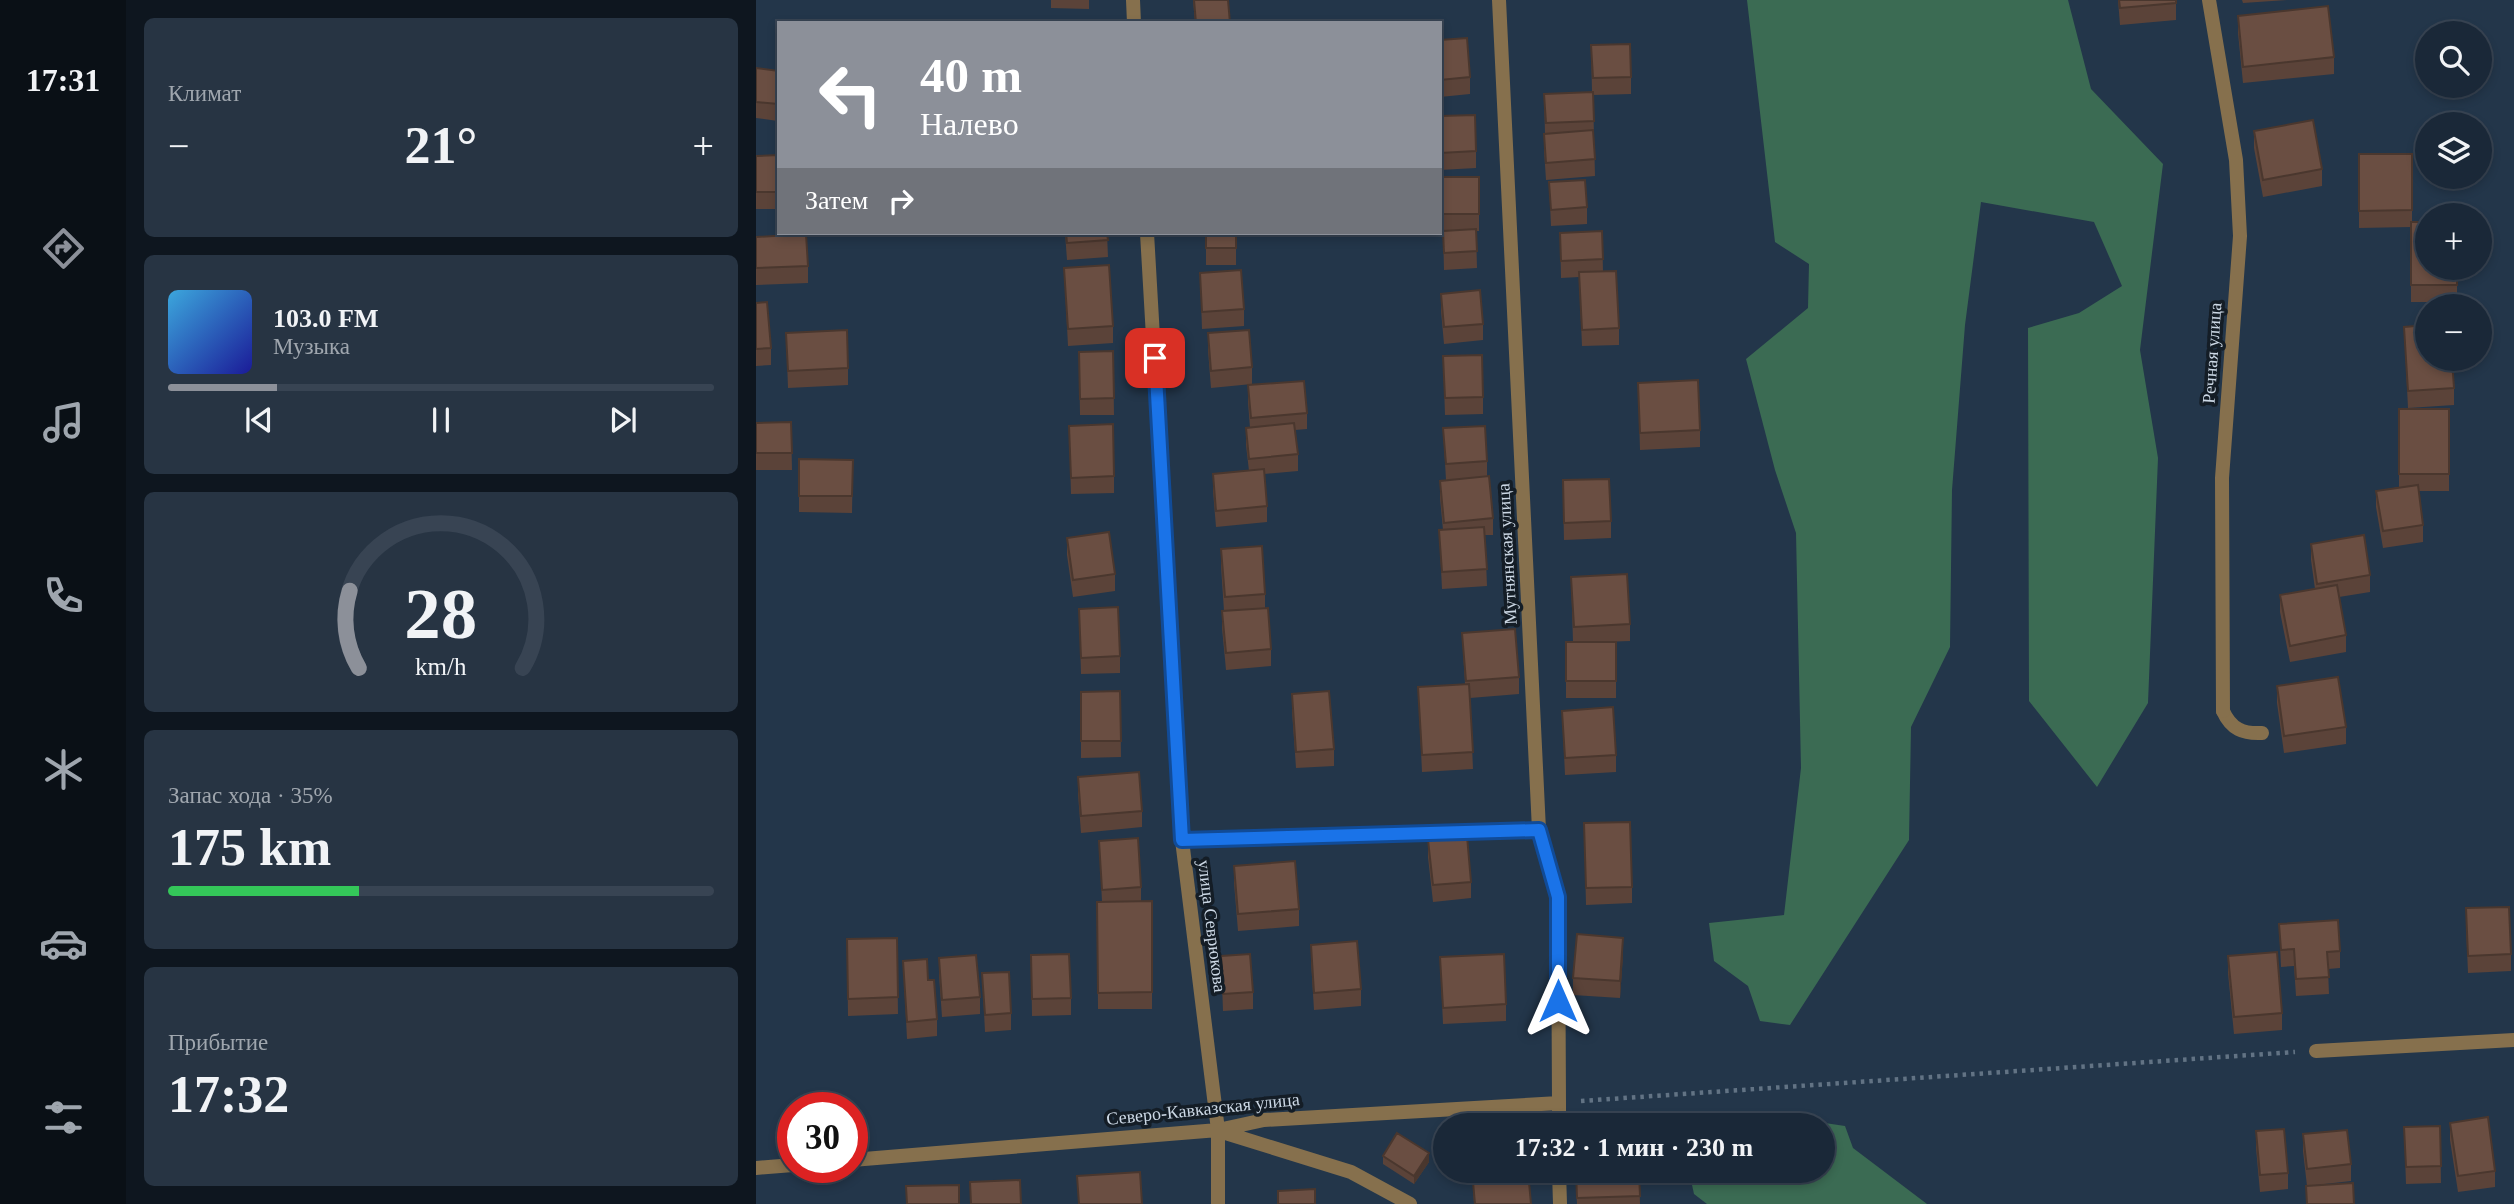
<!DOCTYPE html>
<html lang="ru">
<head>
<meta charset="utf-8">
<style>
  :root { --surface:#1a2838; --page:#273443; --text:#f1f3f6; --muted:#9fa6ae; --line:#384453; --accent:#8c9099 }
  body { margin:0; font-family:Georgia,serif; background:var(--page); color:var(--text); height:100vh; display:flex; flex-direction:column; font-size:26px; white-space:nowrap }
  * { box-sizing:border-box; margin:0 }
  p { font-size:23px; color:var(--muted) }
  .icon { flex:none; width:38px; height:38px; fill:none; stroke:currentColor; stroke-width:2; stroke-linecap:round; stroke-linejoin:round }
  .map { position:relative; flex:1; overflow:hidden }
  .sheet { display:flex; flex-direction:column; gap:18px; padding:18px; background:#0e161f; width:630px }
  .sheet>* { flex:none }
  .banner { position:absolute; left:21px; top:21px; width:665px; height:214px; border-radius:0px; box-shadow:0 4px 10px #0003,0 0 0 2px var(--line); background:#8c9099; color:#fff; overflow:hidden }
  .buttons { position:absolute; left:1659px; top:21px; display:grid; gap:14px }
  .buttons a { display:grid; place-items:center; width:77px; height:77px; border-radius:50%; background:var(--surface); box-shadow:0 4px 10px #0003,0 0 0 2px var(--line); font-size:35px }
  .speed { position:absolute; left:21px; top:1092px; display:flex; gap:14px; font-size:35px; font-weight:700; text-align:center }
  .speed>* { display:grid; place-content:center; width:91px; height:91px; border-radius:50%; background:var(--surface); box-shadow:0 4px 10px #0003,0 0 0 2px var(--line); line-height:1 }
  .speed .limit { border:10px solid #d22; background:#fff; color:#111 }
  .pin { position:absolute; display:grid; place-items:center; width:60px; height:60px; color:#fff; margin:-30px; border-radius:14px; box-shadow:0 4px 10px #0006 }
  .me { position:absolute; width:77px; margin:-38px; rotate:0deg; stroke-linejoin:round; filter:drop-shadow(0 0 5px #0008) }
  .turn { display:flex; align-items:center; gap:24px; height:147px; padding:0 28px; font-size:32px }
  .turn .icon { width:91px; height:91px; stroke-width:2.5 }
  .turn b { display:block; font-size:49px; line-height:60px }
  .then { display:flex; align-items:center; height:66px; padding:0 28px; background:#0003; gap:14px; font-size:26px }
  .big { font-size:52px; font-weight:600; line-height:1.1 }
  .sheet .tile { flex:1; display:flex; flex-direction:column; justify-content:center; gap:10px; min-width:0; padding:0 24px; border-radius:10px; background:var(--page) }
  .sheet .dial { align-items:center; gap:0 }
  .dial svg { height:182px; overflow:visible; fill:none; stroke:var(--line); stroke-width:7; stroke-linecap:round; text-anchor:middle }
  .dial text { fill:var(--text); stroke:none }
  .song { display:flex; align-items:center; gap:21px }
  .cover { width:84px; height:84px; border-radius:10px; background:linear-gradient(135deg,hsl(200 70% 55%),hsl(240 70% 35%)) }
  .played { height:7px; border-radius:4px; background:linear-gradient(90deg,var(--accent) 20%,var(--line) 20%) }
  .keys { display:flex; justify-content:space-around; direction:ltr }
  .heat { display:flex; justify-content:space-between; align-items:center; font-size:38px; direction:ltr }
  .charge { height:10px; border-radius:5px; background:linear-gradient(90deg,#34c759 35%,var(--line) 0) }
  .trip { position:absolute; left:677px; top:1113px; width:402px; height:70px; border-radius:35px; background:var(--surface); box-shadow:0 4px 10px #0003,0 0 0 2px var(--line); font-weight:600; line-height:70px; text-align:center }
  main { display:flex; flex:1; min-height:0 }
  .dock { display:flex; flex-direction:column; width:126px; justify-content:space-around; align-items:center; background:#0a1016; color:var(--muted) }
  .dock .icon { width:49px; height:49px }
  .dock .current { color:var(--accent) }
  .dock b { font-size:32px; color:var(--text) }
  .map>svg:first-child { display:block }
  .forest { fill:#3b6b53 }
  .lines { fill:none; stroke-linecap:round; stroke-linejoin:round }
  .path { stroke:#627384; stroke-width:4.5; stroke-dasharray:3.5 5; stroke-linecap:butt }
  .service { stroke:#86704d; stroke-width:14 }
  .minor { stroke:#86704d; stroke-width:14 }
  .wall { fill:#5b4339 }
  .shaded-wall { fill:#4a372e }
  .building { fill:#6a4e42; stroke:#4a372e; stroke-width:2 }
  .route-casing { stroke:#114b97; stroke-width:18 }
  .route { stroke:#1a73e8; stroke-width:12 }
  .labels { text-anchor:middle; stroke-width:7; stroke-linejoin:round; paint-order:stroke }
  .street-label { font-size:18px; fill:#ccd8e5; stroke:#141d26 }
</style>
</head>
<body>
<main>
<nav class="dock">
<b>17:31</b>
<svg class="icon current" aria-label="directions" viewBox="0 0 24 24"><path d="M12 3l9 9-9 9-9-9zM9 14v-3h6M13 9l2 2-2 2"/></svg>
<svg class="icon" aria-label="music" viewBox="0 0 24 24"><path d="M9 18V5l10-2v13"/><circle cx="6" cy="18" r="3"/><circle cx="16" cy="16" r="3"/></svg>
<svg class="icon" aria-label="phone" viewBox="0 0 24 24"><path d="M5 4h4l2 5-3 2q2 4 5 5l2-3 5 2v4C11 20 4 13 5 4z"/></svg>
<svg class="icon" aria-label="climate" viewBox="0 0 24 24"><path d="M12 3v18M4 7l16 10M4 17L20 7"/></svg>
<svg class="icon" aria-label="car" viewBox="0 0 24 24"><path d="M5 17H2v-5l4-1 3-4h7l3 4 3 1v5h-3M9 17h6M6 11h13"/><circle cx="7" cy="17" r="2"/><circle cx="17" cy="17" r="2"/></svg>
<svg class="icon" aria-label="filters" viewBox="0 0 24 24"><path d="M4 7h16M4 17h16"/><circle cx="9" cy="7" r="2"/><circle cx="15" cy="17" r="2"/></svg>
</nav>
<section class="sheet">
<div class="tile"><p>Климат</p>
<div class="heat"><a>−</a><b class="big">21°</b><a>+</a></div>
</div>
<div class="tile">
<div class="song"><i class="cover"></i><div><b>103.0 FM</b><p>Музыка</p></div></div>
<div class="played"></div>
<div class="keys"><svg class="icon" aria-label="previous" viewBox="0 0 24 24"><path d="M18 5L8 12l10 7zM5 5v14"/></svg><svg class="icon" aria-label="pause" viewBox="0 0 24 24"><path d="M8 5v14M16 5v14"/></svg><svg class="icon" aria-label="next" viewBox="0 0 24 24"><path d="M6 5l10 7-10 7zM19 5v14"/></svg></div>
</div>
<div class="tile dial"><svg viewBox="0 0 100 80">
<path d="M14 69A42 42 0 1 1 86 69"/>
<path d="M14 69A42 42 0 0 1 10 35" stroke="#8c9099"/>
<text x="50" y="56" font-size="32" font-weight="700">28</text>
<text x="50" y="72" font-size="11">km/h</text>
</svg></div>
<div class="tile"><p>Запас хода · 35%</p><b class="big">175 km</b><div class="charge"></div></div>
<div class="tile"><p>Прибытие</p><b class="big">17:32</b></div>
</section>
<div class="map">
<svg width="1758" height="1204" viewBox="0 0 1758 1204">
  <rect width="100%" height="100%" fill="#23364a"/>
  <path class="forest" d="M 991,0 L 1312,0 L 1335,89 L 1407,164 L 1384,350 L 1402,458 L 1392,703 L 1341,787 L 1273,701 L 1272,328 L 1323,313 L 1366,286 L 1338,222 L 1225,202 L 1209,325 L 1196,490 L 1194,647 L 1155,727 L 1153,840 L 1034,1025 L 1004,1021 L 992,986 L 958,961 L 953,923 L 1028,915 L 1045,768 L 1040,533 L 1019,470 L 990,359 L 1052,308 L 1053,264 L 1019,242 Z
    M 1062,1122 L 1089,1126 L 1097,1148 L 1171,1204 L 951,1204 L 938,1194 L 933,1171 L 1068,1171 L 1068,1125 L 1053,1125 Z"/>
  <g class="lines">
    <path class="path" d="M 825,1101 L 1539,1052"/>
    <path class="service" d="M 1467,711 C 1475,729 1487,734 1506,733
      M 426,840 L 783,830
      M 803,1103 L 803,1125
      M 803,1171 L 804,1204"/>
    <path class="minor" d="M 377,0 L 378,23
      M 1453,0 L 1480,160 L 1484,236 L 1466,478 L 1467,711
      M 391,233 L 426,840 L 462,1130 L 462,1204
      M 1560,1051 L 1758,1040
      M 463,1131 L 595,1172 L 654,1204
      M 96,1160 L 462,1130 L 508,1120 L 803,1103 L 802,897 L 783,830 L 743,0
      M 0,1168 L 37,1165"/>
  </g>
  <path class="wall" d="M 295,0 L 333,0 L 333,9 L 295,8 Z
    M 437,0 L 472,0 L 474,23 L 439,23 Z
    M 1362,0 L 1420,0 L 1420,20 L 1364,25 Z
    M 1486,0 L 1531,0 L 1487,3 Z
    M 1482,16 L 1578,57 L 1578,74 L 1487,83 L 1482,33 Z
    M 684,40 L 714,77 L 714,94 L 684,97 Z
    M 835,45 L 875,77 L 875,94 L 837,95 L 839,176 L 790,180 L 788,150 L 788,134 L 789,134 L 788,94 L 836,92 Z
    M 0,68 L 23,71 L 22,121 L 0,118 Z
    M 684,116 L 720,151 L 720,168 L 684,170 Z
    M 1498,131 L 1566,169 L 1566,186 L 1507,197 L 1498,148 Z
    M 1603,154 L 1656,154 L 1656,222 L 1701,268 L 1701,302 L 1655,302 L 1655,227 L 1603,228 Z
    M 23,155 L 23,209 L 0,209 L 0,156 Z
    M 686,177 L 723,177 L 723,231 L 720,231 L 721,268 L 688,270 L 687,231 L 685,231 Z
    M 793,182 L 831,207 L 831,224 L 795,226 Z
    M 846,231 L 847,271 L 863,328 L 863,345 L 826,346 L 823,277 L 805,278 L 804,233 Z
    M 309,233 L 351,233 L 352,257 L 311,260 Z
    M 450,233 L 480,233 L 480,265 L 450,265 Z
    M 0,237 L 52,266 L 52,283 L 0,285 Z
    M 308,268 L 357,326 L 357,343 L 312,346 Z
    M 444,273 L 488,309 L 488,326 L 446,329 Z
    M 685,294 L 727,324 L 727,340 L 688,344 L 685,311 Z
    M 0,303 L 15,348 L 15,365 L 0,366 Z
    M 1648,327 L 1698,388 L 1698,405 L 1652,408 Z
    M 30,333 L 92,368 L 92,385 L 32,388 Z
    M 452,333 L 496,367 L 496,384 L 455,388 L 452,350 Z
    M 357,351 L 358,415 L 324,415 L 323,352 Z
    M 687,356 L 727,397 L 727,414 L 689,415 Z
    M 882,383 L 944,430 L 944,447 L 884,450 Z
    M 492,385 L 551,413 L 551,429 L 539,430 L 542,454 L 542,471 L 508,474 L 511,506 L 511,522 L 460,527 L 457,491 L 457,474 L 493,471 L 490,445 L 490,428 L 494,428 L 492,402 Z
    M 1643,409 L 1693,409 L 1693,491 L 1662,491 L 1667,525 L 1667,542 L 1627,548 L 1620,507 L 1620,491 L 1643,487 Z
    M 35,422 L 36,470 L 0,470 L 0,423 Z
    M 313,426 L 358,476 L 358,493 L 315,494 Z
    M 687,428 L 731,461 L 731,477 L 737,518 L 737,535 L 729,535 L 731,586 L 686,589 L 683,530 L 687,530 L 684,498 L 684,481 L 690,480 Z
    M 43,459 L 97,460 L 96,513 L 43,512 Z
    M 807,497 L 855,521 L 855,538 L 808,540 Z
    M 311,538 L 359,574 L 359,591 L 317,597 L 311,555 Z
    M 1555,544 L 1614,575 L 1614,592 L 1583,597 L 1590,635 L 1590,652 L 1534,662 L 1524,612 L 1524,595 L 1559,589 L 1555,560 Z
    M 465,549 L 509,594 L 509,608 L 515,649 L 515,666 L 470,670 L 466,628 L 466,611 L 468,611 L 465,566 Z
    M 815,577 L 874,624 L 874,641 L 845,642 L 860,642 L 860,698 L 810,698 L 810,642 L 817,642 Z
    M 323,609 L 364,656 L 364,673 L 325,674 Z
    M 706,633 L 763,677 L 763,694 L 714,698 L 717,769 L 666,772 L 662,687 L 709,684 Z
    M 1521,686 L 1590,727 L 1590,744 L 1528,753 L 1521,703 Z
    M 364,691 L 365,757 L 325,758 L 325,692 Z
    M 536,694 L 578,749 L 578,766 L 540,768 L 536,711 Z
    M 806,711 L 860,755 L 860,772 L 809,775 Z
    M 322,777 L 386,811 L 386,827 L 325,833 L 322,794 Z
    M 828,823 L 876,887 L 876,903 L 830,905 Z
    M 672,840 L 715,882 L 715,898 L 677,902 L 672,857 Z
    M 343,841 L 385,887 L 385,901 L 396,901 L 396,1009 L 342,1009 L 341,902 L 346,902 Z
    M 478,866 L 543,909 L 543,926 L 482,931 L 478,883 Z
    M 1523,924 L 1584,951 L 1584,968 L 1572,969 L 1573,994 L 1540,996 L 1538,966 L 1525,967 Z
    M 1710,925 L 1755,954 L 1755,971 L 1712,973 Z
    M 141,938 L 142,1014 L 92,1016 L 91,939 Z
    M 555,945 L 605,989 L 605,1006 L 558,1010 L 555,961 Z
    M 275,955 L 315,998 L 315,1015 L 276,1016 Z
    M 867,955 L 864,998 L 817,995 L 817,978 Z
    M 465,956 L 497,992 L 497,1009 L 467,1011 Z
    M 1472,956 L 1526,1013 L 1526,1030 L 1478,1034 L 1472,973 Z
    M 684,957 L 750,1004 L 750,1021 L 687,1024 Z
    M 183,958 L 224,997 L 224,1014 L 186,1017 L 183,975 Z
    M 147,961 L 172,980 L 181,1019 L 181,1036 L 151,1039 Z
    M 226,973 L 255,1013 L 255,1030 L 229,1032 Z
    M 1694,1123 L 1739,1171 L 1739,1187 L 1702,1192 L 1694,1140 Z
    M 1684,1126 L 1685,1183 L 1650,1184 L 1648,1127 Z
    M 1500,1131 L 1532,1173 L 1532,1189 L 1504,1192 L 1500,1148 Z
    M 1547,1134 L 1595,1164 L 1595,1181 L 1551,1186 L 1547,1151 Z
    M 627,1156 L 673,1162 L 658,1184 L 627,1164 Z
    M 716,1171 L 775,1204 L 718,1204 Z
    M 819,1171 L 883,1171 L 884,1204 L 821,1204 Z"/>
  <path class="shaded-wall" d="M 867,938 L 867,955 L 864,998 L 864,981 Z
    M 673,1153 L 673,1162 L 658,1184 L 658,1176 Z"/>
  <path class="building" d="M 438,0 L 472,0 L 474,23 L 440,23 Z
    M 1363,0 L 1420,0 L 1420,3 L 1364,8 Z
    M 1572,6 L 1578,57 L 1487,67 L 1482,16 Z
    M 711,38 L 714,77 L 684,80 L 684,40 Z
    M 874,44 L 875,77 L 837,78 L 835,45 Z
    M 0,68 L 23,71 L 22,104 L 0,102 Z
    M 837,92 L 838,121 L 790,123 L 788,94 Z
    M 719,115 L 720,151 L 684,153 L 684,116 Z
    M 1557,120 L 1566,169 L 1507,180 L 1498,131 Z
    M 837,130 L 839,159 L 790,163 L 788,134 Z
    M 1603,154 L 1656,154 L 1656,210 L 1603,211 Z
    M 23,155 L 23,192 L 0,192 L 0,156 Z
    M 686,177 L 723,177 L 723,214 L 685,214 Z
    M 829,180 L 831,207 L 795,210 L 793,182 Z
    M 1655,222 L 1671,222 L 1671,268 L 1701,268 L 1701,285 L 1655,285 Z
    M 720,229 L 721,251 L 688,253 L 687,231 Z
    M 846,231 L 847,259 L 805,261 L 804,233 Z
    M 310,233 L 351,233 L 352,240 L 311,243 Z
    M 450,233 L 480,233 L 480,248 L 450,248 Z
    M 50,234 L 52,266 L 0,268 L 0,237 Z
    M 353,265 L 357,326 L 312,329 L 308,268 Z
    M 485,270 L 488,309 L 446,312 L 444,273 Z
    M 860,271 L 863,328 L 826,330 L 823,272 Z
    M 724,290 L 727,324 L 688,327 L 685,294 Z
    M 11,302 L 15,348 L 0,349 L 0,303 Z
    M 1671,325 L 1671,359 L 1696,359 L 1698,388 L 1652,391 L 1648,327 Z
    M 91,330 L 92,368 L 32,371 L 30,333 Z
    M 493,330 L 496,367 L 455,371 L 452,333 Z
    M 357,351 L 358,398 L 324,399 L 323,352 Z
    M 726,355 L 727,397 L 689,398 L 687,356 Z
    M 942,380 L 944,430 L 884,433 L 882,383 Z
    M 548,381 L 551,413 L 495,418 L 492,385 Z
    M 1643,409 L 1693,409 L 1693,474 L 1643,474 Z
    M 35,422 L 36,453 L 0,453 L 0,423 Z
    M 538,423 L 542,454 L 493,459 L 490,428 Z
    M 357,424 L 358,476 L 315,478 L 313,426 Z
    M 729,426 L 731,461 L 690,464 L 687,428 Z
    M 43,459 L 97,460 L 96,496 L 43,496 Z
    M 508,469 L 511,506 L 460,511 L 457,474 Z
    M 733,476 L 737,518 L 688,523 L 684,481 Z
    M 853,479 L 855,521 L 808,523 L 807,480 Z
    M 1662,485 L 1667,525 L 1627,531 L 1620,491 Z
    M 728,527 L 731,569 L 686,572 L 683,530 Z
    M 353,532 L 359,574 L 317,580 L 311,538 Z
    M 1608,535 L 1614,575 L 1561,584 L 1555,544 Z
    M 506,546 L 509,594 L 469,597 L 465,549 Z
    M 871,574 L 874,624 L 818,627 L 815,577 Z
    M 1581,585 L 1590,635 L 1534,646 L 1524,595 Z
    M 362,607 L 364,656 L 325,658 L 323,609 Z
    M 512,608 L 515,649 L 470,653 L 466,611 Z
    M 759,629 L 763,677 L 710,681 L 706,633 Z
    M 810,642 L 860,642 L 860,681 L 810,681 Z
    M 1582,677 L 1590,727 L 1528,736 L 1521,686 Z
    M 713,684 L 717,752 L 666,755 L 662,687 Z
    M 364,691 L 365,741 L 325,741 L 325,692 Z
    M 573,691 L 578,749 L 540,752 L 536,694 Z
    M 857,707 L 860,755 L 809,758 L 806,711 Z
    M 383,772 L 386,811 L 325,816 L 322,777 Z
    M 874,822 L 876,887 L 830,888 L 828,823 Z
    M 711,836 L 715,882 L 677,885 L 672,840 Z
    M 382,838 L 385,887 L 346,890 L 343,841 Z
    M 539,861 L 543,909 L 482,914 L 478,866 Z
    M 396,901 L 396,992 L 342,993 L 341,902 Z
    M 1753,907 L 1755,954 L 1712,956 L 1710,908 Z
    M 1582,920 L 1584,951 L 1571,952 L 1573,977 L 1540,979 L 1538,949 L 1525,950 L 1523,924 Z
    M 821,934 L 867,938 L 864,981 L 817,978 Z
    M 141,938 L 142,997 L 92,999 L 91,939 Z
    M 601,941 L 605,989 L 558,993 L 555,945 Z
    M 1521,952 L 1526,1013 L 1478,1017 L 1472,956 Z
    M 313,954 L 315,998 L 276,999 L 275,955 Z
    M 494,954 L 497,992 L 467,994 L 465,956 Z
    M 748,954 L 750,1004 L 687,1008 L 684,957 Z
    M 220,955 L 224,997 L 186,1000 L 183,958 Z
    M 171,959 L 172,980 L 178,980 L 181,1019 L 151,1022 L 147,961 Z
    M 253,972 L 255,1013 L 229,1015 L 226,973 Z
    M 1732,1117 L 1739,1171 L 1702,1176 L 1694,1123 Z
    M 1684,1126 L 1685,1166 L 1650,1167 L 1648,1127 Z
    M 1528,1129 L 1532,1173 L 1504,1175 L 1500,1131 Z
    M 1591,1130 L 1595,1164 L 1551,1169 L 1547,1134 Z
    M 641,1133 L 673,1153 L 658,1176 L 627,1156 Z
    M 716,1171 L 772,1171 L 775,1204 L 719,1204 Z
    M 820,1171 L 883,1171 L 884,1196 L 821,1198 Z
    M 384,1172 L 386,1204 L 323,1204 L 321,1176 Z
    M 264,1180 L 265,1204 L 215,1204 L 214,1182 Z
    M 1597,1183 L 1598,1204 L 1551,1204 L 1550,1186 Z
    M 203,1185 L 203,1204 L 151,1204 L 150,1186 Z
    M 559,1189 L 559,1204 L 522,1204 L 522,1191 Z"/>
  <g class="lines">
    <defs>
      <path id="route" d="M 399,358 L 426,840 L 783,830 L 802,897 L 802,1001"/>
    </defs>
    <use href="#route" class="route-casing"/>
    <use href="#route" class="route"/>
  </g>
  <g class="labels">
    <g class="street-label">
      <text transform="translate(1456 353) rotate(-86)" y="6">Речная улица</text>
      <text transform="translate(751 554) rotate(-93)" y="6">Мутнянская улица</text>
      <text transform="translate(456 926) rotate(83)" y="6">улица Севрюкова</text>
      <text transform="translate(447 1109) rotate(-6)" y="6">Северо-Кавказская улица</text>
    </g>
  </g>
</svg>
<div class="buttons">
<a><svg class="icon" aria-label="search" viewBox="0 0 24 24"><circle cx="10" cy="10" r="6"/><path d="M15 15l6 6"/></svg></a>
<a><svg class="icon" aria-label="layers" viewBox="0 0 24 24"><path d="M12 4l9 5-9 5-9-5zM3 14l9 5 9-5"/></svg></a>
<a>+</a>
<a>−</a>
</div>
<div class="speed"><div class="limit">30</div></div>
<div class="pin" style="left:399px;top:358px;background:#d93025"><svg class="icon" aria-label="arrive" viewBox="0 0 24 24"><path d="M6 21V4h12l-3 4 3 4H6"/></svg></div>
<svg class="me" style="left:802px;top:1001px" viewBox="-20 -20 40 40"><path d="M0-17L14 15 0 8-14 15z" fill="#1a73e8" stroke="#fff" stroke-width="4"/></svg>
<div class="trip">17:32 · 1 мин · 230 m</div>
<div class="banner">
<div class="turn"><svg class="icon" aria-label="left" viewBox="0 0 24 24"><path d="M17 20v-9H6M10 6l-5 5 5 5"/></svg><div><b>40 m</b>Налево</div></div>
<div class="then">Затем<svg class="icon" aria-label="right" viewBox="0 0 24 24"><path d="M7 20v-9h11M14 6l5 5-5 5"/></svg></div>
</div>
</div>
</main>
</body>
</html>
